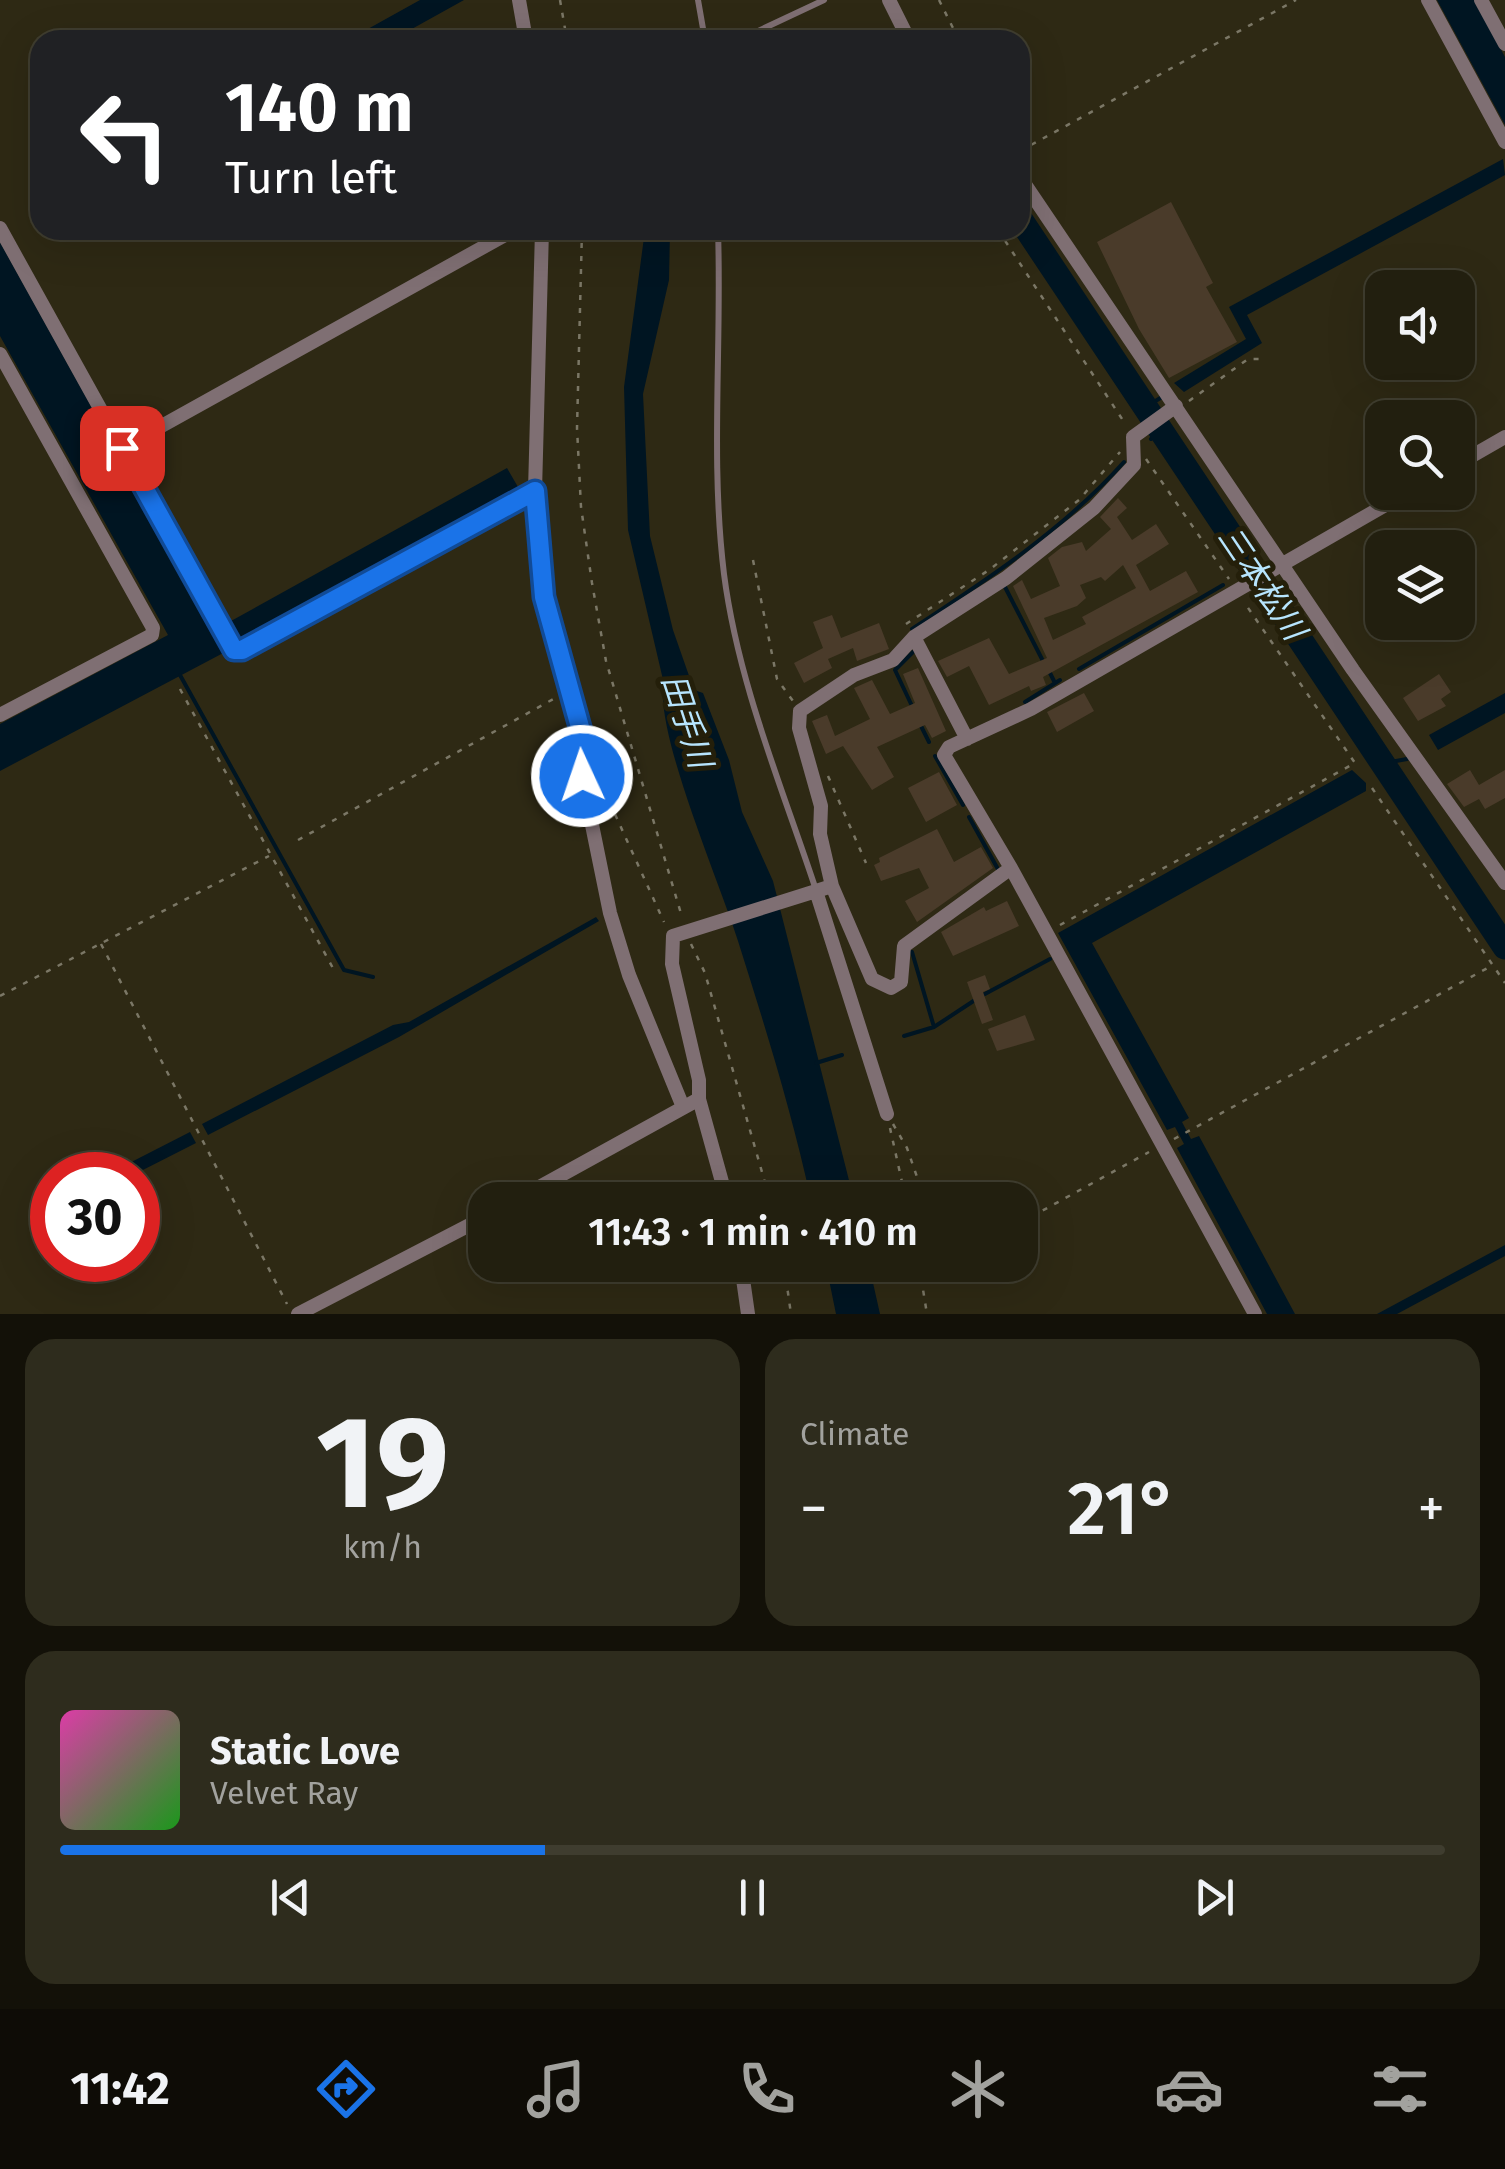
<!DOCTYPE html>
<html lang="en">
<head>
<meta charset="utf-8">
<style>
  :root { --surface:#221f0f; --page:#2e2c1d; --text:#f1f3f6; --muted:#a2a29e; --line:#3f3d2f; --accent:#1a73e8 }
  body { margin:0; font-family:"Fira Sans","Noto Sans JP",sans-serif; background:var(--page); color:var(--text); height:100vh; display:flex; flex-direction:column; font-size:38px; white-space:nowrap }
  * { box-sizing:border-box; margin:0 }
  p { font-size:32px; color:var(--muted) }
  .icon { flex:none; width:55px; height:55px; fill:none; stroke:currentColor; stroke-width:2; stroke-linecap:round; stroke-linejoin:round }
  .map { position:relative; height:1314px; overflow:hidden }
  .details { display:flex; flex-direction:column; gap:25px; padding:25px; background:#131108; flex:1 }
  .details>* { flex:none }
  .guide { position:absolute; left:30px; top:30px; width:1000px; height:210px; border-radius:30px; box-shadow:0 10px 40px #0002,0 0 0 2px var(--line); background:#202124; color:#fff; overflow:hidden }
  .tools { position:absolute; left:1365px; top:270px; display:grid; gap:20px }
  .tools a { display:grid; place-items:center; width:110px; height:110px; border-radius:20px; background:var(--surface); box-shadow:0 10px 40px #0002,0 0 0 2px var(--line); font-size:50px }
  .speed { position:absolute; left:30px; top:1152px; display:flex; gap:20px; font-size:50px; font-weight:700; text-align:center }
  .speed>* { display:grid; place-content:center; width:130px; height:130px; border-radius:50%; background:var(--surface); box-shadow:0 10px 40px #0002,0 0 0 2px var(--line); line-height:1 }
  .speed .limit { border:15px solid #d22; background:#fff; color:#111 }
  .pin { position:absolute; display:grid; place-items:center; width:85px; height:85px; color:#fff; margin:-42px; border-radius:20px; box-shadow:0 5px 15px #0006 }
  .me { position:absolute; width:110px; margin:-55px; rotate:357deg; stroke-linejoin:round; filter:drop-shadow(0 0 8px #0008) }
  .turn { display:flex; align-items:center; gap:35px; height:210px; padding:0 30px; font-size:45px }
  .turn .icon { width:130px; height:130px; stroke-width:2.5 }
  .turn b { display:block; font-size:70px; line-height:85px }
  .big { font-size:75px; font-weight:600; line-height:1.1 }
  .details .tile { flex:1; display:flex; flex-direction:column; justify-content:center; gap:15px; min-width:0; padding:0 35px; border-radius:30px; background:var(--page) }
  .details .dial { align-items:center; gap:0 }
  .dial b { font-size:130px; line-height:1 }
  .song { display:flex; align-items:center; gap:30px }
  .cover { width:120px; height:120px; border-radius:15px; background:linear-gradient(135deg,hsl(320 70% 55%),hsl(120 70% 35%)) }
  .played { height:10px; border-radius:5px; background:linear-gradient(90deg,var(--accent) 35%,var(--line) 35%) }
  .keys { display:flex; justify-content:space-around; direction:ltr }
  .heat { display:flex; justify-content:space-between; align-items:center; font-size:55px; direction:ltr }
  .details .tiles { flex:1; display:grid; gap:25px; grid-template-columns:1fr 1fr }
  .tile:last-child { grid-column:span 2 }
  .trip { position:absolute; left:468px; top:1182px; width:570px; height:100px; border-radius:30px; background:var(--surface); box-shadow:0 10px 40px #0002,0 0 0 2px var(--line); font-weight:600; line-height:100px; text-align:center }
  .tab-bar { display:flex; height:160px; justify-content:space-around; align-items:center; background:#0e0c06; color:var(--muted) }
  .tab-bar .icon { width:70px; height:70px }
  .tab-bar .selected { color:var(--accent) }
  .tab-bar b { font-size:45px; color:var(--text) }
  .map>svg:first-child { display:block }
  .water { fill:#001522 }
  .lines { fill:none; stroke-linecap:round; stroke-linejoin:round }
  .stream { stroke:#001522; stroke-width:4 }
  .river { stroke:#001522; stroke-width:25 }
  .building { fill:#4a3b2a; fill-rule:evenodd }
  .path { stroke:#7b7766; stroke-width:2.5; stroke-dasharray:5 8; stroke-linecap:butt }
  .service { stroke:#7f6f73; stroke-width:6 }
  .minor { stroke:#7f6f73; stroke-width:14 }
  .route-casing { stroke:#114b97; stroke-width:25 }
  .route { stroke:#1a73e8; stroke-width:18 }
  .labels { text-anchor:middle; stroke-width:10; stroke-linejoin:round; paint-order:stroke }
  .water-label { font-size:32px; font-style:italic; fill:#b7e5fe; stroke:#241f0a }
</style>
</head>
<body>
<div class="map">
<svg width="1505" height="1314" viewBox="0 0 1505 1314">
  <rect width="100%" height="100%" fill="#2e2914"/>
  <path class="water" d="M 420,0 L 464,0 L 392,40 L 348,40 Z
    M 1437,0 L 1474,0 L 1505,57 L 1505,125 Z
    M 1503,159 L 1505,175 L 1247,315 L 1262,343 L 1184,392 L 1174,383 L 1246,339 L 1229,307 Z
    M 645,230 L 670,230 L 669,280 L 643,394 L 650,536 L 673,630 L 694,690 L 703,693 L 729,760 L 742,812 L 773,881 L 854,1200 L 811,1200 C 792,1113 765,1026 738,941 C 721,886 654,731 664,684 L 628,530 L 624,387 Z
    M 0,242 L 227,651 L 0,771 L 0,724 L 168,635 L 0,336 Z
    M 507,468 L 518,487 L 242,641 L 231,621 Z
    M 1505,693 L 1505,713 L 1438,750 L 1429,735 Z
    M 1352,770 L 1366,783 L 1366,791 L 1092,943 L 1189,1118 L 1182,1122 L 1191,1139 L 1199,1136 L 1295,1314 L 1267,1314 L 1177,1148 L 1184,1144 L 1175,1127 L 1167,1130 L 1058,933 Z
    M 596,917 L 599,921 L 399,1037 L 208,1135 L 202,1124 L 393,1025 L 409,1022 Z
    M 190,1132 L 196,1143 L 133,1175 L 106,1175 Z
    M 1505,1245 L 1505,1256 L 1397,1314 L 1377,1314 Z
    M 826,1265 L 869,1265 L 880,1314 L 836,1314 Z"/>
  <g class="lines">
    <path class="stream" d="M 1144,408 L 1162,397
      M 1151,439 L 1159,431
      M 1240,573 L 1248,566
      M 1005,587 L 1044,663
      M 912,629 C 988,579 1063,530 1124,462
      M 1079,669 L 1223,585
      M 1049,671 L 1055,683
      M 180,675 L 344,970 L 373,977
      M 1025,702 L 1060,680
      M 912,706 L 895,670 L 913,652
      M 920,724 L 929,742
      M 935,756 L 963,805
      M 1385,763 L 1407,759
      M 969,817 L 999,871
      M 912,952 L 934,1027
      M 983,995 L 1050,959
      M 904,1036 L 934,1027 L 975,1000
      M 816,1063 L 842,1055"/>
    <path class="river" d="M 1020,219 L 1505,947"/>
  </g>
  <path class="building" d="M 1171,202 L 1213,283 L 1206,287 L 1237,342 L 1169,378 L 1139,329 L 1097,242 Z
    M 1118,498 L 1127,508 L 1117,517 L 1132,540 L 1156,524 L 1169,544 L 1136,565 L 1150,591 L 1186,571 L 1198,592 L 1043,677 L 1046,685 L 1031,691 L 1029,686 L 989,705 L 969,666 L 947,677 L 938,661 L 989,638 L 1009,674 L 1047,658 L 1013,586 L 1022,580 L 1031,599 L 1060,586 L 1048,558 L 1062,547 L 1082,542 L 1086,551 L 1111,529 L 1100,517 ZM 1123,565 L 1136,588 L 1082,617 L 1086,624 L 1053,640 L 1044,618 L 1077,606 L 1086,598 L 1080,585 L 1101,577 L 1105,581 Z
    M 832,615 L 841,638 L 879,623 L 889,649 L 857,661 L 853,648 L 828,659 L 832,668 L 804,683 L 794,663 L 823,648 L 813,622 Z
    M 918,668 L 946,731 L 932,738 L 925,725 L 877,747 L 894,777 L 872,790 L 843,746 L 826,754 L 812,721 L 827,715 L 835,736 L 870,719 L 854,688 L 872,680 L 890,714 L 915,703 L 903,674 Z
    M 1439,674 L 1451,692 L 1441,699 L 1446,706 L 1418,721 L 1403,698 Z
    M 1084,693 L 1094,711 L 1057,732 L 1047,712 Z
    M 1470,770 L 1479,785 L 1505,770 L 1505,798 L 1485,809 L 1479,799 L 1464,807 L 1447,784 Z
    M 939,772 L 957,805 L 926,822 L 908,788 Z
    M 937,829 L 954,862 L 981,847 L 993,868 L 917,922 L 905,901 L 929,888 L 919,868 L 881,881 L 874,865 L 880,862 L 879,858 Z
    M 1007,901 L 1019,926 L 953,956 L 941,932 L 984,907 L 986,911 Z
    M 985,975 L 990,989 L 983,992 L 993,1020 L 982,1024 L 967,982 Z
    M 1025,1015 L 1035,1040 L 997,1051 L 988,1029 Z"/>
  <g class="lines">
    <path class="path" d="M 560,0 L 567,40
      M 939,0 L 959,40
      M 1020,151 L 1296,0
      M 582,230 L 577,428 L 581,507 L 592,583 L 606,661 L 682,917
      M 998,230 L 1126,425
      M 1189,401 L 1248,359 L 1259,359
      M 1146,459 L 1229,579
      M 753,560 L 777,679 L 793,701
      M 906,624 L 989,570 L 1079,500 L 1120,452
      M 180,689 L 334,970
      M 828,776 L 866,863
      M 599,779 L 664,922
      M 1372,788 L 1505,983
      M 298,840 L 557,697
      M 1060,925 L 1355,763 L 1244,602
      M 101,944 L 287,1304
      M 691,944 L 705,973 L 770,1200
      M 0,996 L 269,856
      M 893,1124 L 907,1148 L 925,1200
      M 890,1128 L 906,1200
      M 1174,1139 L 1493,965
      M 1020,1223 L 1149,1152
      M 784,1265 L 791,1314
      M 919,1265 L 927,1314"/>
    <path class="service" d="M 698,0 L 705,40
      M 739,40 L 824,0
      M 718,230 C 722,345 710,460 724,574 C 738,683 782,787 816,890"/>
    <path class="minor" d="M 519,0 L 526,40
      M 889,0 L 909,40
      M 1428,0 L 1505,142
      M 1481,0 L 1505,44
      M 1020,177 L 1353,670 L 1505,883
      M 0,228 L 234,650 L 242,650 L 535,491
      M 542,230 L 535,491 L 544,597 L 588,756 L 582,776 L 610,913 L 629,975 L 683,1107
      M 0,354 L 153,628 L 152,635 L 0,715
      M 122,448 L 514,230
      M 1458,464 L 1505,437
      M 914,637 L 967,739
      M 1011,868 L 904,946 L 901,982 L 891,988 L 872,979 L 832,886 L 820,834 L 821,806 L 799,728 L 800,711 L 854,675 L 893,660 L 914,637 L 1006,578 L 1094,508 L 1134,465 L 1133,437 L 1176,406
      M 816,891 L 887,1114
      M 699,1099 L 727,1200
      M 516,1200 L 699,1099 L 699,1080 L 672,964 L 673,936 L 832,886
      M 741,1265 L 748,1314
      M 298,1314 L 485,1217
      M 1255,1314 L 1011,868 L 944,755 L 949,747 L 1031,709 L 1408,492"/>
  </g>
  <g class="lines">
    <defs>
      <path id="route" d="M 122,448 L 234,650 L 242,650 L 535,491 L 544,597 L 588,756 L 582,776"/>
    </defs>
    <use href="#route" class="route-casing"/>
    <use href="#route" class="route"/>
  </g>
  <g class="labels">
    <g class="water-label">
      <text transform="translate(1262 583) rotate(56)" y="11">三本松川</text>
      <text transform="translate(687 721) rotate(72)" y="11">田手川</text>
    </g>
  </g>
</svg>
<div class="tools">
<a><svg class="icon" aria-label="sound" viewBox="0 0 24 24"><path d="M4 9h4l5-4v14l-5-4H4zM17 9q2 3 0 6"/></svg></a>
<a><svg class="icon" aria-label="search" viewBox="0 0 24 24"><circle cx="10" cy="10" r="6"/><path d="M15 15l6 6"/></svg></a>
<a><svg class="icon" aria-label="layers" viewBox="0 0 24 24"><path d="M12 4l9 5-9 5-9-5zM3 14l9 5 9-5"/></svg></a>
</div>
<div class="speed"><div class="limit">30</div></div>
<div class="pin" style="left:122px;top:448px;background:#d93025"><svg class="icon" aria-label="arrive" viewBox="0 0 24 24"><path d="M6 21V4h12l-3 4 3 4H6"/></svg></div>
<svg class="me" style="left:582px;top:776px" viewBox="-20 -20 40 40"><circle r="17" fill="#1a73e8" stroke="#fff" stroke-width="3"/><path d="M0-11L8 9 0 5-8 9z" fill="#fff"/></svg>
<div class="trip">11:43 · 1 min · 410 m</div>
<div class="guide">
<div class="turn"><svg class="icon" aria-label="left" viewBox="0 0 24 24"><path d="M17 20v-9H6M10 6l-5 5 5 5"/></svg><div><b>140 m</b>Turn left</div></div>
</div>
</div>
<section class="details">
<div class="tiles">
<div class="tile dial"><b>19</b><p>km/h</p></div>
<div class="tile"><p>Climate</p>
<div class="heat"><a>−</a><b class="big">21°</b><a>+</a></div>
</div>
<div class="tile">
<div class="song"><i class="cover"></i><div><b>Static Love</b><p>Velvet Ray</p></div></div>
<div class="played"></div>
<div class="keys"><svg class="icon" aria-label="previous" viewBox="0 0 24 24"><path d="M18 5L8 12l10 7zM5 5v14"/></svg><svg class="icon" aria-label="pause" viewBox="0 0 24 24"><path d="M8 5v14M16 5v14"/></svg><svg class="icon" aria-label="next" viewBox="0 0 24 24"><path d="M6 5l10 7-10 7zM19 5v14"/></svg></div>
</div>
</div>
</section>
<nav class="tab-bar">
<b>11:42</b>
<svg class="icon selected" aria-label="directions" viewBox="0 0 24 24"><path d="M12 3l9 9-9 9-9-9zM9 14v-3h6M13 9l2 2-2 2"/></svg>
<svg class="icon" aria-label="music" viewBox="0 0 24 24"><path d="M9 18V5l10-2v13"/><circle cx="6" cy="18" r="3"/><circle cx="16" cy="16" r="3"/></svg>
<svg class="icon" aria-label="phone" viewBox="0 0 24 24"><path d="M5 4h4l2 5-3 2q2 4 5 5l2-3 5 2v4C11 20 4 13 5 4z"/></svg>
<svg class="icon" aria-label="climate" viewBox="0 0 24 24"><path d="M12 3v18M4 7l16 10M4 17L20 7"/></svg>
<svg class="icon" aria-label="car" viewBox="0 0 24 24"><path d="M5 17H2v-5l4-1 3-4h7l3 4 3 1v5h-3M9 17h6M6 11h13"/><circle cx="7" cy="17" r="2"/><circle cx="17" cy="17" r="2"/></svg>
<svg class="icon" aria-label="filters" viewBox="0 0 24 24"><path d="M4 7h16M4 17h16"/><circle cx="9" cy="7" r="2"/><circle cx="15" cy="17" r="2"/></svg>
</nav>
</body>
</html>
